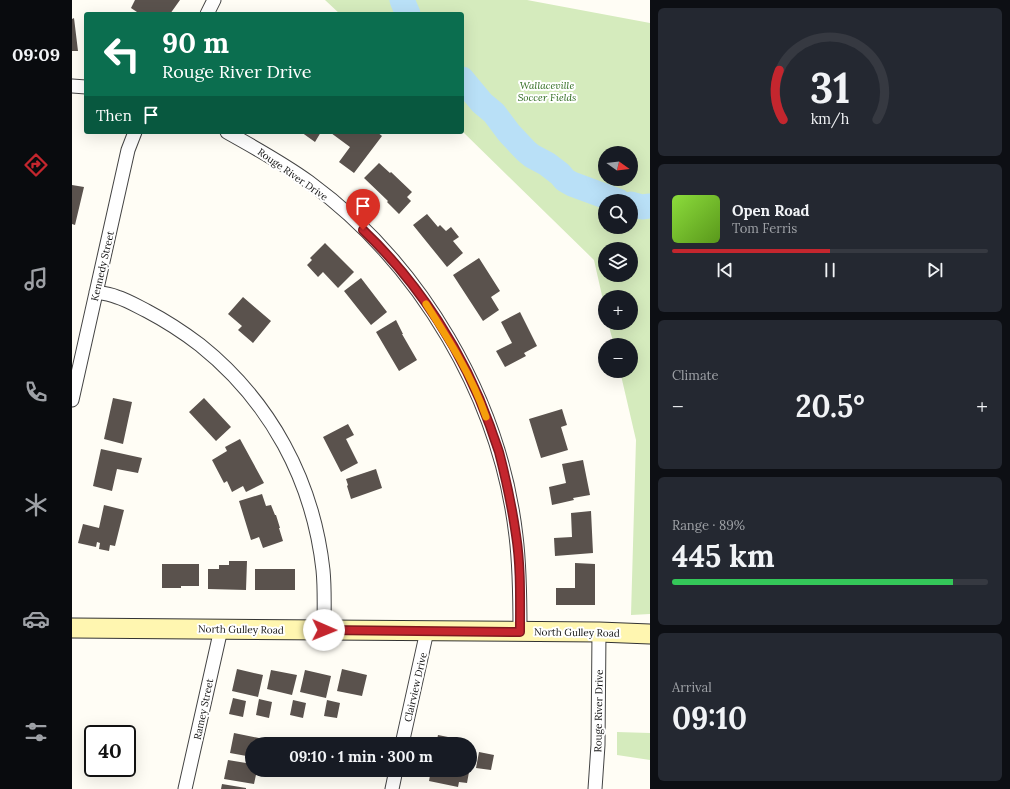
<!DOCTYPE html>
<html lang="en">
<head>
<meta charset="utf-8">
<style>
  :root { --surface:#171b24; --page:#242831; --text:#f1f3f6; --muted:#9ea1a6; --line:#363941; --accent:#c4262e }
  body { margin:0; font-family:Lora,serif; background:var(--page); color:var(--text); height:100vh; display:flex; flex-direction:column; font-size:15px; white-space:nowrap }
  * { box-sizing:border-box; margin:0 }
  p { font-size:13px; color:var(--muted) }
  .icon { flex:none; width:22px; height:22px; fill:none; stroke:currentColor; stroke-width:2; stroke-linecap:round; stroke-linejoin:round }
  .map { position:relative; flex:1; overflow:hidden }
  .drawer { display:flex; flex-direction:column; gap:8px; padding:8px; background:#0d0f14; width:360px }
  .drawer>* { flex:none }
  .banner { position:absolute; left:12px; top:12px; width:380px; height:122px; border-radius:4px; box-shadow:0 4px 16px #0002; background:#0b6e4f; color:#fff; overflow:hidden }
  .needle { width:26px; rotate:104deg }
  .tools { position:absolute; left:526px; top:146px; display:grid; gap:8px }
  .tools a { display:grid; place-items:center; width:40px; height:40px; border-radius:50%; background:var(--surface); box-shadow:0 4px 16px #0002; font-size:20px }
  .speed { position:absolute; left:12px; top:725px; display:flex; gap:8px; font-size:20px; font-weight:700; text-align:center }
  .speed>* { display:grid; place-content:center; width:52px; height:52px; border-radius:50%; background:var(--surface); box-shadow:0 4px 16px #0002; line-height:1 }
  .speed .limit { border:2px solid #111; border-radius:6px; background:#fff; color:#111 }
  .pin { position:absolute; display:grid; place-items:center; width:34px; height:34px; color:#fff; margin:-41px -17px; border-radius:50% 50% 50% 0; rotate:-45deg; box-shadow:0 0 4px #0007 }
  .pin .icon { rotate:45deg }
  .me { position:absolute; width:44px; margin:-22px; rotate:91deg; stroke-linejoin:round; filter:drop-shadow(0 0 3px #0008) }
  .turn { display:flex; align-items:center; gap:14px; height:84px; padding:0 12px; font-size:18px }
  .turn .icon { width:52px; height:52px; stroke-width:2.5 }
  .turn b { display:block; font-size:28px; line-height:34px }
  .then { display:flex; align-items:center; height:38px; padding:0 12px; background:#0003; gap:8px; font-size:15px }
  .big { font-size:30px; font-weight:700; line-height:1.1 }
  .drawer .card { flex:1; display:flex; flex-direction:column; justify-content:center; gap:6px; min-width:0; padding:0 14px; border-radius:6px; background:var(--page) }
  .drawer .dial { align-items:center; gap:0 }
  .dial svg { height:104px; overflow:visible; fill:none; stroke:var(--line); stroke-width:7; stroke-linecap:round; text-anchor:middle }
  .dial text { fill:var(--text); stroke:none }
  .song { display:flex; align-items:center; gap:12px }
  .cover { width:48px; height:48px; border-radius:6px; background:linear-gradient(135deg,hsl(90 70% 55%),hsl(90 70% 35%)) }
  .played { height:4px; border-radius:2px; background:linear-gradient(90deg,var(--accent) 50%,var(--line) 50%) }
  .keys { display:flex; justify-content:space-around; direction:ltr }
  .heat { display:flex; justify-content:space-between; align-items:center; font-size:22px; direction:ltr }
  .charge { height:6px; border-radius:3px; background:linear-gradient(90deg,#34c759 89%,var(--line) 0) }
  .trip { position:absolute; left:173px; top:737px; width:232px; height:40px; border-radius:20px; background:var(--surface); box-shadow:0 4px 16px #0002; font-weight:700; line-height:40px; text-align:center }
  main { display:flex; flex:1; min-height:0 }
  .tab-bar { display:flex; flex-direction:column; width:72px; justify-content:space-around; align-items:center; background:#090b0e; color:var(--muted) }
  .tab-bar .icon { width:28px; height:28px }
  .tab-bar .active { color:var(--accent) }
  .tab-bar b { font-size:18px; color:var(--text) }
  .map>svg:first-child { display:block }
  .green { fill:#d5ebbd; fill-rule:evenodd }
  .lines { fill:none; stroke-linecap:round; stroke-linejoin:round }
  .river { stroke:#b9e0f7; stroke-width:25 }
  .building { fill:#5a524d }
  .street-casing { stroke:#444; stroke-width:15 }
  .secondary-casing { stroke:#333; stroke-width:21 }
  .street { stroke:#fff; stroke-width:13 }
  .secondary { stroke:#fff6b0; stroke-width:19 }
  .route-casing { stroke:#7f191e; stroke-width:10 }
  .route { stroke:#c4262e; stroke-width:7 }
  .slow { stroke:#f59e0b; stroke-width:7 }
  .labels { text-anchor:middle; stroke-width:4; stroke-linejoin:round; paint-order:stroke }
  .park-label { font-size:10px; font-style:italic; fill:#2f6b1f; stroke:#fff }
  .street-label { font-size:10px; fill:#111; stroke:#fff }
</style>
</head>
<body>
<main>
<nav class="tab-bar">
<b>09:09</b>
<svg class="icon active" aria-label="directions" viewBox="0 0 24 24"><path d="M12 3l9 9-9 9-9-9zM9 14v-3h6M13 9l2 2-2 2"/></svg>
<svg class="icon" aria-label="music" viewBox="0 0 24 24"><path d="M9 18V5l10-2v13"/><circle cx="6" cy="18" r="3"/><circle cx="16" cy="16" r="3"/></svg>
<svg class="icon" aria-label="phone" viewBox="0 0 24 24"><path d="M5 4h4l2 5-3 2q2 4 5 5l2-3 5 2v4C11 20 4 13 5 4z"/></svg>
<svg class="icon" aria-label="climate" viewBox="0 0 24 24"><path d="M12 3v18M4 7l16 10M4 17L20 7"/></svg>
<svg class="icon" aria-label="car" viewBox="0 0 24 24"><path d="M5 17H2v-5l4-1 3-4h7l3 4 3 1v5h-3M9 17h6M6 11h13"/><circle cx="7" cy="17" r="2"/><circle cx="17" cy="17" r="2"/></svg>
<svg class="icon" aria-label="filters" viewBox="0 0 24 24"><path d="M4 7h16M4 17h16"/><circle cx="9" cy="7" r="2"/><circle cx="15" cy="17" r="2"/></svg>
</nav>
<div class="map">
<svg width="578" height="789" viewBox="0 0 578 789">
  <rect width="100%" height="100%" fill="#fffdf5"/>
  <path class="green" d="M 253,0 L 455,0 L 578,23 L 578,614 L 559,615 L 564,440 L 548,371 L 559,371 L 559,345 L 542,345 L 536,323 L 559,323 L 559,297 L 533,297 L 533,309 L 522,260 L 390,131 L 390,14 L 268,14 ZM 533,153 L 559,153 L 559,179 L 533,179 ZM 533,201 L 559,201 L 559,227 L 533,227 ZM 533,249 L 559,249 L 559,275 L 533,275 Z
    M 545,732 L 578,733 L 578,760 L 545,755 Z"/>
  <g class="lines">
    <path class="river" d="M 330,0 L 336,14
      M 390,79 L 410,103 L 422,113 L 437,133 L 454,151 L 460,156 L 475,164 L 488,174 L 493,180 L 500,184 L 546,201
      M 559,204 L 570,207 L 578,206"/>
  </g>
  <path class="building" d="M 63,0 L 108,0 L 98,14 L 68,14 L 59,8 Z
    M 2,18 L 6,51 L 0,51 L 0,19 Z
    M 229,132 L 249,132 L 243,142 Z
    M 260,132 L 291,132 L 292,133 L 293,132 L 305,132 L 310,136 L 282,173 L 267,162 L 278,147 L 259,133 Z
    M 307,163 L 318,173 L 319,172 L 340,192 L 335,197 L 339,201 L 327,214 L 315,202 L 316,201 L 292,178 Z
    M 0,185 L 12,187 L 3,225 L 0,224 Z
    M 355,214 L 366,227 L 368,225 L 374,231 L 379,227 L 387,237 L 381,241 L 391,253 L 375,267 L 341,225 Z
    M 253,243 L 282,272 L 266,288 L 251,272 L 246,277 L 235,265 L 240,260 L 238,258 Z
    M 407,258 L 428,291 L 419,297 L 427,310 L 411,321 L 381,275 Z
    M 289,278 L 315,312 L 299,325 L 272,291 Z
    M 171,297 L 199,321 L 181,343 L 166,330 L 170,326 L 156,314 Z
    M 448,312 L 465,346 L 452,353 L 454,356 L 433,367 L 424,351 L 440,343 L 429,322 Z
    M 324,320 L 331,334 L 330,334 L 345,360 L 327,371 L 304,332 Z
    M 41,398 L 60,402 L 51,444 L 32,439 Z
    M 132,398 L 159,427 L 144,441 L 117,412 Z
    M 490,409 L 495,425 L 489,427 L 496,450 L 469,458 L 457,419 Z
    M 276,424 L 282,435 L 274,439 L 286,463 L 269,472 L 251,437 Z
    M 168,439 L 192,483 L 174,492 L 171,486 L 160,492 L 155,481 L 152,483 L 140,460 L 155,451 L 153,447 Z
    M 29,449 L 70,458 L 66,473 L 45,469 L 40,491 L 21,486 Z
    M 511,460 L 518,495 L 501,498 L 502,500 L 480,505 L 477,487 L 494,483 L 490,464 Z
    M 304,469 L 310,488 L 279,499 L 275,486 L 276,485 L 274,479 Z
    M 190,494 L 194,506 L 199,505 L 203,515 L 204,515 L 208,528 L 207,528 L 211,541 L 191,548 L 187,537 L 179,540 L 167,501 Z
    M 32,505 L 52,510 L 43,546 L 38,545 L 37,551 L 27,549 L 28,543 L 25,542 L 24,547 L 6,543 L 11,524 L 27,528 Z
    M 519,511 L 521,553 L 483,556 L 482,538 L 500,537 L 499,513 Z
    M 157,561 L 175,561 L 174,590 L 136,589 L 136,569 L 147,569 L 147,565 L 157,565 Z
    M 503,563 L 523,564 L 523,605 L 484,605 L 484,588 L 503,588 Z
    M 90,564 L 127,564 L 127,586 L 109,586 L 109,588 L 90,588 Z
    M 183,569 L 223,569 L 223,590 L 183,590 Z
    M 165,669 L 191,675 L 186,697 L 160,691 Z
    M 270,669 L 295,675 L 290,696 L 265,691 Z
    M 199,670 L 225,675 L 220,695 L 195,689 Z
    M 233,670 L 259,676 L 254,698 L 228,692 Z
    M 161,698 L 174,701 L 171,717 L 157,714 Z
    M 187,699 L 200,702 L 197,718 L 184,715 Z
    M 221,700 L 234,703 L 231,718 L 218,715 Z
    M 255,700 L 268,703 L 265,718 L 252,716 Z
    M 162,733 L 192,739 L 191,744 L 180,744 L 180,757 L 158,753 Z
    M 366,735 L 396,741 L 395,744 L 364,744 Z
    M 407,752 L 422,755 L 419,770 L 404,768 Z
    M 156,760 L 180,764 L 180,770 L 185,770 L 182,784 L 152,779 Z
    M 359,770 L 390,770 L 390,771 L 397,772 L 395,783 L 387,782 L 386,787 L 357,781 Z
    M 150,784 L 174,788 L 174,789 L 149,789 Z"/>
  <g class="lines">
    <defs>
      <path id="street" d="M 135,14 L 142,0
        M 0,86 L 14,87
        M 155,132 C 183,148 211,163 237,182 C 349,264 428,398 444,536 C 448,568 448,600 448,631
        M 24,292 C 31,293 38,294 45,297 C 55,300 65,306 75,311 C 94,321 111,332 128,345 C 198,401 241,480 251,570 C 253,590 252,610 252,630
        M 0,400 L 56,150 L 63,132
        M 330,744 L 355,631
        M 113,789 L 149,629
        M 320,789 L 324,770
        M 523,789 L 526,745 L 527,632"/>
      <path id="secondary" d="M 0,628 L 527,632 L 578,634"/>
    </defs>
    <use href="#street" class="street-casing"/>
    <use href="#secondary" class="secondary-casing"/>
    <use href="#street" class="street"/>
    <use href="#secondary" class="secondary"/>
  </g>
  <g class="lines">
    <defs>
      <path id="route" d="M 252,630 L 448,632 C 448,599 449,567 444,535 C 440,507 434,479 427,452 C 424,443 421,435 418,426 C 392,353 347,283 291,230"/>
    </defs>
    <use href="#route" class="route-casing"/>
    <use href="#route" class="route"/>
    <path class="slow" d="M 354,304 C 377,340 400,376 414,417"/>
  </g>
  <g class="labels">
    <g class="park-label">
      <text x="475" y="89">Wallaceville<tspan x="475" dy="12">Soccer Fields</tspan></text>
    </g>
    <g class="street-label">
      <text transform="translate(221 174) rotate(35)" y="4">Rouge River Drive</text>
      <text transform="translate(30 266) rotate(-77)" y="4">Kennedy Street</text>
      <text transform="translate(169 629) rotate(1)" y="4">North Gulley Road</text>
      <text transform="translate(505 632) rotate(1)" y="4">North Gulley Road</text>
      <text transform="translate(343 687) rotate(-77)" y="4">Clairview Drive</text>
      <text transform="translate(131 709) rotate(-78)" y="4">Ramey Street</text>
      <text transform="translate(526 711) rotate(-89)" y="4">Rouge River Drive</text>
    </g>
  </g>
</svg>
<div class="tools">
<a><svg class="needle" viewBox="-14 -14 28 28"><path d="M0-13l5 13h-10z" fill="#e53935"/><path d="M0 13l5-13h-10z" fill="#9ea1a6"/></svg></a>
<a><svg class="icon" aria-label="search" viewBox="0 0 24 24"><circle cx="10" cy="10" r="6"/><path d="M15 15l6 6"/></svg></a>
<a><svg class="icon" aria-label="layers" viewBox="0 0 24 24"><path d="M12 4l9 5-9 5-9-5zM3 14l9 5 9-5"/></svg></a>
<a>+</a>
<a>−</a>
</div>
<div class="speed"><div class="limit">40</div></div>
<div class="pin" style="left:291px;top:230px;background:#d93025"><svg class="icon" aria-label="arrive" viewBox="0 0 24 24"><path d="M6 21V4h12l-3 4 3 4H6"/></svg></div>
<svg class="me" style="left:252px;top:630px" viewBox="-20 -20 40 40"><circle r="19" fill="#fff"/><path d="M0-13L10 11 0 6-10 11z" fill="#c4262e"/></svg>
<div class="trip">09:10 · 1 min · 300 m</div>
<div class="banner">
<div class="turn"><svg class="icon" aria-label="left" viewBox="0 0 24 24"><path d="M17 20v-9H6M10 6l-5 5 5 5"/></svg><div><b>90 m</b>Rouge River Drive</div></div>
<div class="then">Then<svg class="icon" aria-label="arrive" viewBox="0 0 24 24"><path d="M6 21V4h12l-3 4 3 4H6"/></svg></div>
</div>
</div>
<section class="drawer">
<div class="card dial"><svg viewBox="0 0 100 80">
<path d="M14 69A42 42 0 1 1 86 69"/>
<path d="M14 69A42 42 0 0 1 11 31" stroke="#c4262e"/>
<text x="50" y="56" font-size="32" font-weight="700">31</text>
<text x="50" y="72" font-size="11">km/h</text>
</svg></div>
<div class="card">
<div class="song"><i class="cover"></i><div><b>Open Road</b><p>Tom Ferris</p></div></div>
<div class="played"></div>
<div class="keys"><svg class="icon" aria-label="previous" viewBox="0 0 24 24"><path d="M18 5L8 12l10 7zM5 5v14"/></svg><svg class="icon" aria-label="pause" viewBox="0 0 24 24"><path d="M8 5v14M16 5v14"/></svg><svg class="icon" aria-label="next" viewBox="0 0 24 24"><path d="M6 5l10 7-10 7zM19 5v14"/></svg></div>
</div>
<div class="card"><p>Climate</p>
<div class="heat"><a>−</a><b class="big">20.5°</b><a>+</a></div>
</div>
<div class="card"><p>Range · 89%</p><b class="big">445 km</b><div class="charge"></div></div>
<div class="card"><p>Arrival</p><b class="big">09:10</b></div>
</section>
</main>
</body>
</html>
